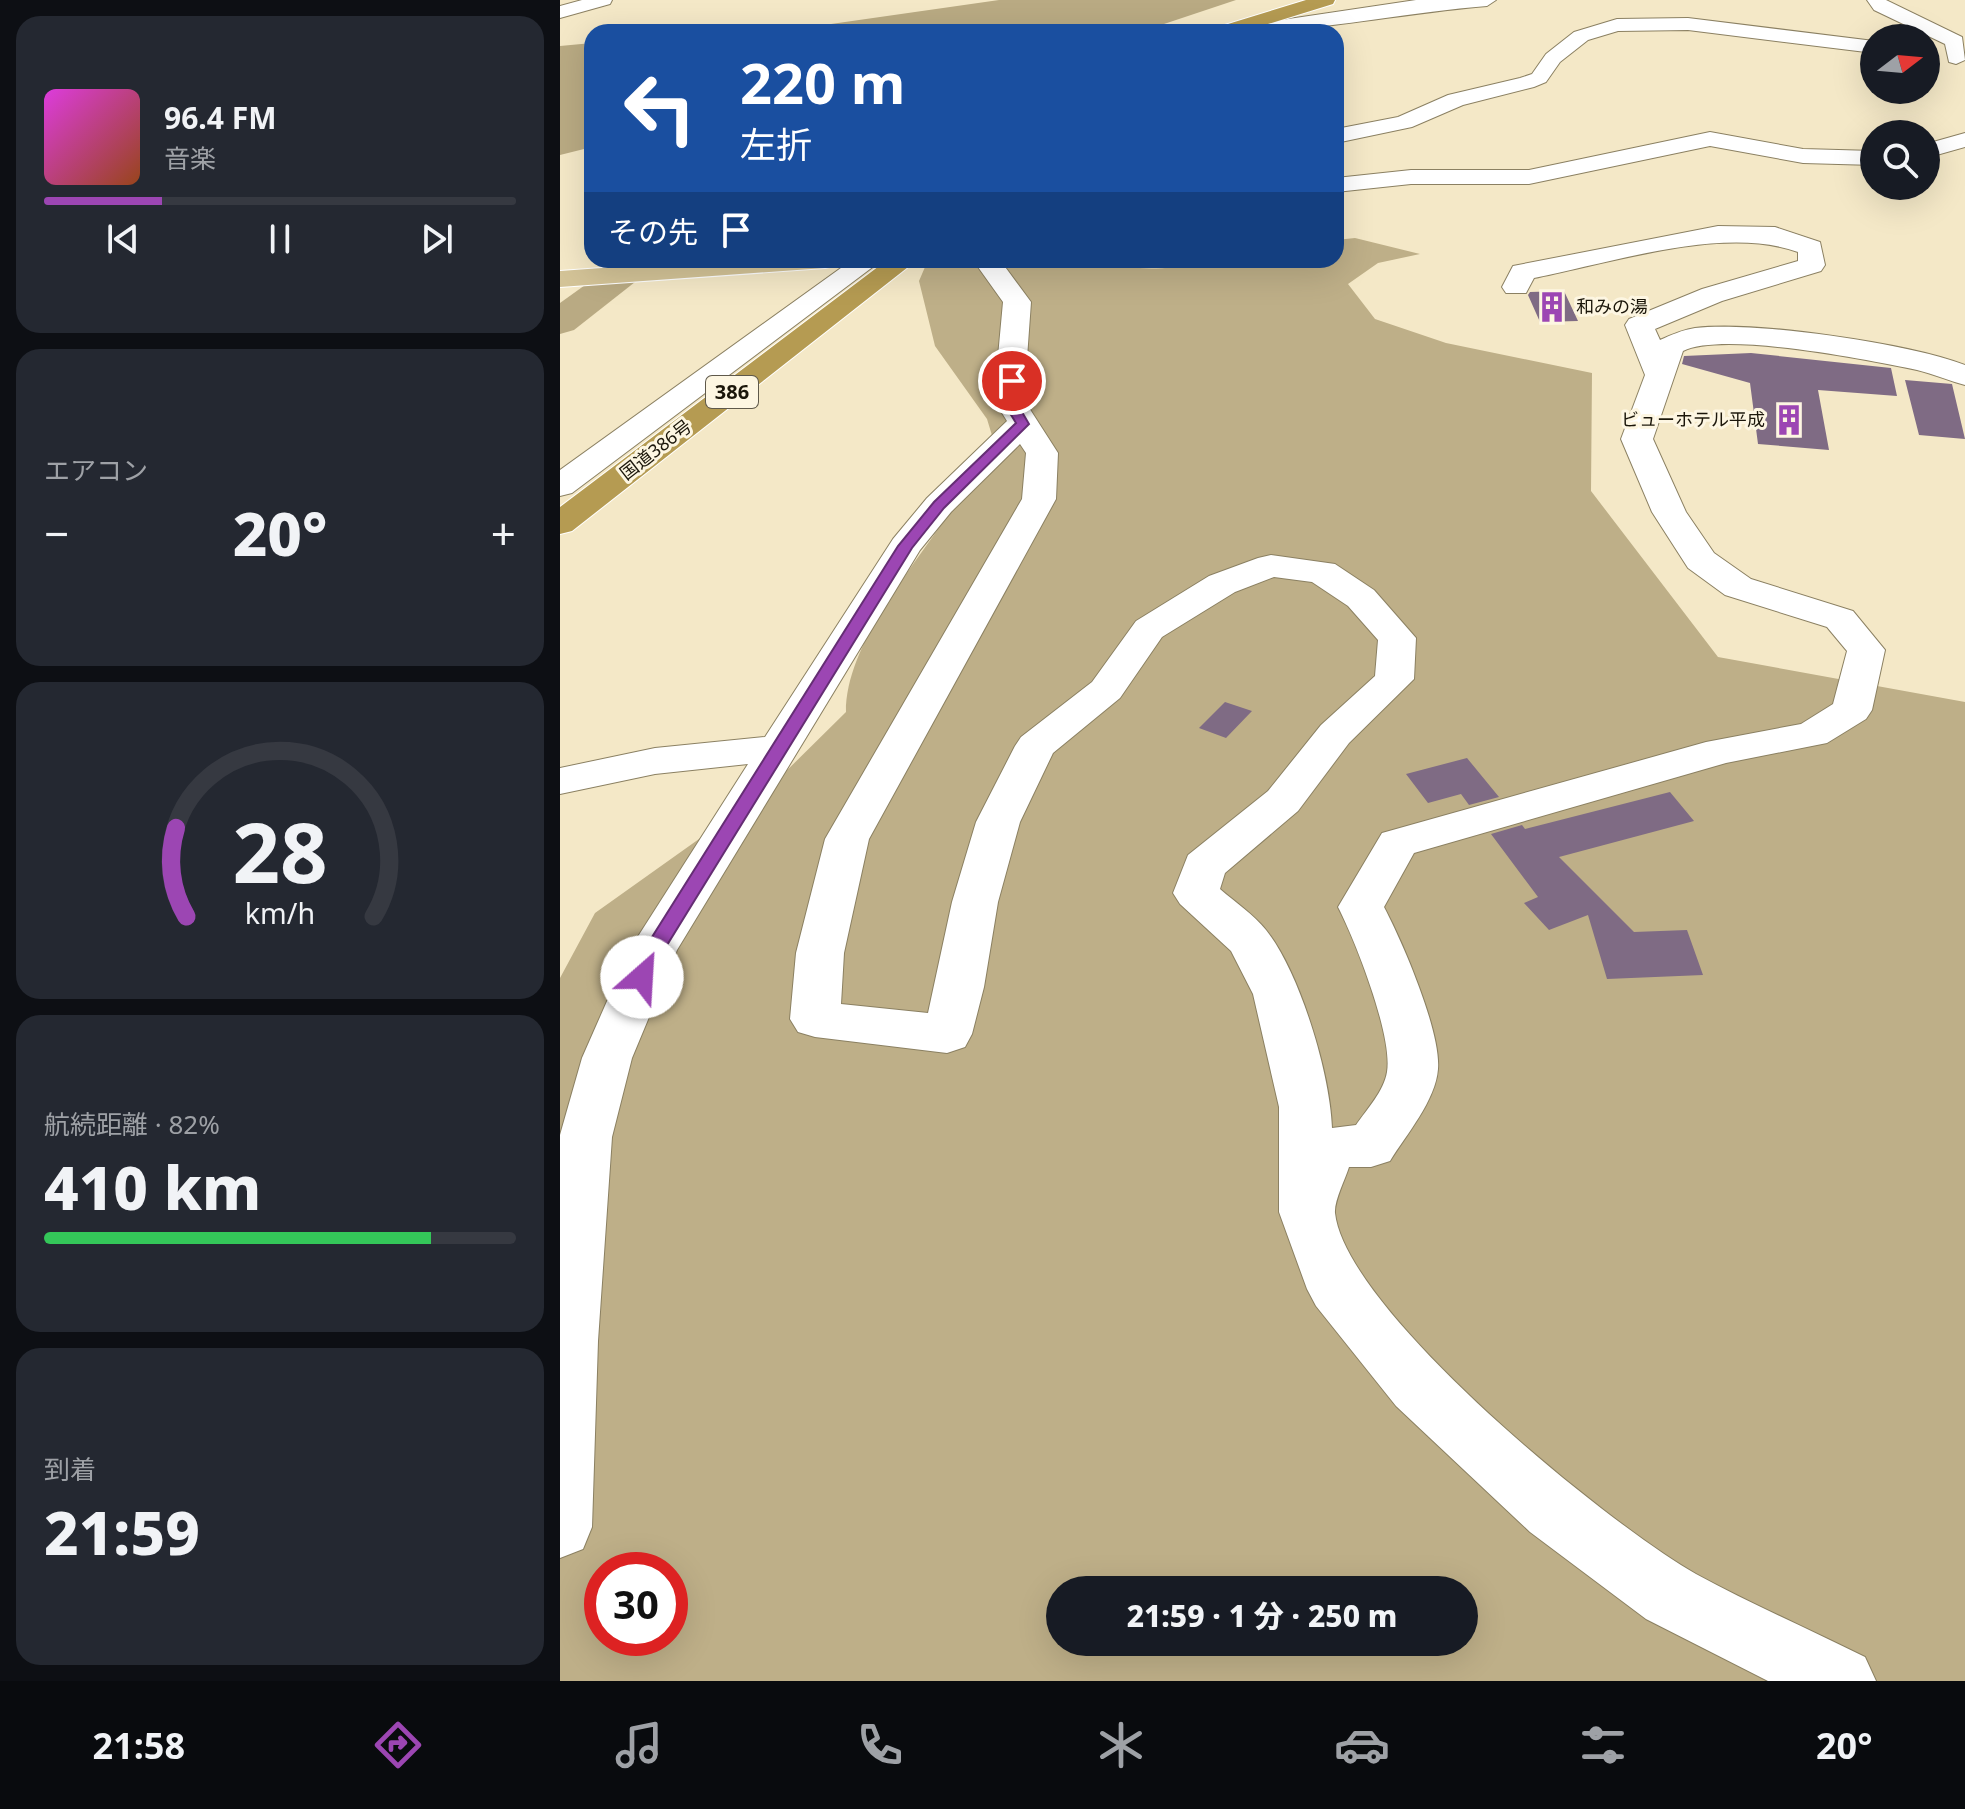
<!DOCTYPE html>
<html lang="ja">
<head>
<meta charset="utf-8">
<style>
  :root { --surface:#171b24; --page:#242831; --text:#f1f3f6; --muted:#9ea1a6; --line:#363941; --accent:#9c46b3 }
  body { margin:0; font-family:"Noto Sans","Noto Sans JP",sans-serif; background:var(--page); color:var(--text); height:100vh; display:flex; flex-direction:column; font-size:30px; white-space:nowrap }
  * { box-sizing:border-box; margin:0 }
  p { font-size:26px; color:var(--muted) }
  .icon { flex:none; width:44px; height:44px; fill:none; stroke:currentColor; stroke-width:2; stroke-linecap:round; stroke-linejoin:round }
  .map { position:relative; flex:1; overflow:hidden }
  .side { display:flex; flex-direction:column; gap:16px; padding:16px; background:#0d0f14; width:560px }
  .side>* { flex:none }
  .banner { position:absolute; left:24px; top:24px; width:760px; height:244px; border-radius:24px; box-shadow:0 8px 32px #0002; background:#1a4fa0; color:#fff; overflow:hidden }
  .needle { width:52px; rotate:74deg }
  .controls { position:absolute; left:1300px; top:24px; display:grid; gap:16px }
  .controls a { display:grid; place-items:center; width:80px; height:80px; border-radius:50%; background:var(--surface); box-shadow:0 8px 32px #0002; font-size:40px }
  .speed { position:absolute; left:24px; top:1552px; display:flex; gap:16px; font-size:40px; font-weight:700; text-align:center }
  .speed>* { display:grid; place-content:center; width:104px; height:104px; border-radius:50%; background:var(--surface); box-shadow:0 8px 32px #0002; line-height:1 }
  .speed .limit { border:12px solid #d22; background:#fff; color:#111 }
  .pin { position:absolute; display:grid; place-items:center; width:68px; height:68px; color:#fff; margin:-34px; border:4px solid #fff; border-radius:50%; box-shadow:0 2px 8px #0007 }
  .me { position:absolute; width:88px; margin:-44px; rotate:26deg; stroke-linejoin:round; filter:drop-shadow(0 0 6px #0008) }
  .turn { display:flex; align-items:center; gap:28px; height:168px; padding:0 24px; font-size:36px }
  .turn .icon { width:104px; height:104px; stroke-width:2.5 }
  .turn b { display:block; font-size:56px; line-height:68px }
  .then { display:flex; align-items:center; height:76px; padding:0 24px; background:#0003; gap:16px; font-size:30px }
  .big { font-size:60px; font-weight:800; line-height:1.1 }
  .side .card { flex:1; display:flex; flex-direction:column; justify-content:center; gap:12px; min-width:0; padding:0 28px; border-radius:24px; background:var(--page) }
  .side .dial { align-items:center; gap:0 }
  .dial svg { height:208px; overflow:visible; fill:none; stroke:var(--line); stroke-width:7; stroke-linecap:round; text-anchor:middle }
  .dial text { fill:var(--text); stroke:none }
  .song { display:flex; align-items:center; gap:24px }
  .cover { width:96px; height:96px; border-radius:12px; background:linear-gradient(135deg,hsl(300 70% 55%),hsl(20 70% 35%)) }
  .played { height:8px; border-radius:4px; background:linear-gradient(90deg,var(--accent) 25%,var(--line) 25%) }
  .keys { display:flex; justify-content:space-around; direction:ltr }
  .heat { display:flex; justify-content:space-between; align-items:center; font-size:44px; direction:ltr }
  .charge { height:12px; border-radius:6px; background:linear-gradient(90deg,#34c759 82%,var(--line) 0) }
  .trip { position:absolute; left:486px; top:1576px; width:432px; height:80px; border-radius:40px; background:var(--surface); box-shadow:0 8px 32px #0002; font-weight:800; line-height:80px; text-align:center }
  .tabs { display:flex; height:128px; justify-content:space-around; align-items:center; background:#090b0e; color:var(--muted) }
  .tabs .icon { width:56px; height:56px }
  .tabs .active { color:var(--accent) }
  .tabs b { font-size:36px; color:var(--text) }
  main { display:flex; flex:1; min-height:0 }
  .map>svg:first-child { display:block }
  .forest { fill:#beaf88; fill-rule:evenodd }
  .water { fill:#b9aa83 }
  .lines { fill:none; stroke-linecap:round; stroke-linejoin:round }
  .river { fill:#b9aa83; fill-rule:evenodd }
  .building { fill:#7f6b84 }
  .minor-casing { stroke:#8b8062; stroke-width:2 }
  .major-casing { stroke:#fff; stroke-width:2 }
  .highway-casing { stroke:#fff; stroke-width:2 }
  .minor { fill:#fff; fill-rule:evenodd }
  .major { fill:#d3c397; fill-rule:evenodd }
  .highway { fill:#b59b52; fill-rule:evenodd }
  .route { fill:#9c46b3; stroke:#652e74; stroke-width:2 }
  .labels { text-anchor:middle; stroke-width:6; stroke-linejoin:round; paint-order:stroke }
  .far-poi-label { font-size:18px; fill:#1b160a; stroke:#fdf6e2; text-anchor:start }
  .far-street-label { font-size:18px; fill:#1b160a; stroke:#fdf6e2 }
  .shield { fill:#fdf6e2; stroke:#5f594b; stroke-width:2 }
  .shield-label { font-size:20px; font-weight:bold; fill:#1b160a }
</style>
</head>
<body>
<main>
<section class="side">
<div class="card">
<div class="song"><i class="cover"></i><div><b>96.4 FM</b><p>音楽</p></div></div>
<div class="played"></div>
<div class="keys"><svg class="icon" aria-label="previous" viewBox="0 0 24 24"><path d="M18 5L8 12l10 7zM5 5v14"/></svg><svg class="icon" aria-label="pause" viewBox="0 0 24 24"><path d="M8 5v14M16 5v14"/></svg><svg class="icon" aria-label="next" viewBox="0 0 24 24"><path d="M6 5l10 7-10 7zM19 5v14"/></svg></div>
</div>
<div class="card"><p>エアコン</p>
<div class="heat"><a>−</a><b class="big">20°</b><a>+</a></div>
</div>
<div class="card dial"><svg viewBox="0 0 100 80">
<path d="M14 69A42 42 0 1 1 86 69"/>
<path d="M14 69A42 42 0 0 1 10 35" stroke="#9c46b3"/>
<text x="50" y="56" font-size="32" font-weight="700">28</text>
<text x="50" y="72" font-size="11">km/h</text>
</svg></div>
<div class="card"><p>航続距離 · 82%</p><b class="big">410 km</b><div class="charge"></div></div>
<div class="card"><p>到着</p><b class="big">21:59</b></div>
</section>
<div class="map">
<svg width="1405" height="1681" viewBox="0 0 1405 1681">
  <rect width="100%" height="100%" fill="#f4e8c7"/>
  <path class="forest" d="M 795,238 L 860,254 L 818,263 L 788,284 L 815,319 L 886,343 L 1032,373 L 1031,491 L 1158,657 L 1405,702 L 1405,1681 L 0,1681 L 0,978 L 35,913 L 205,792 L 286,712 C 286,645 351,570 387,516 C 403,492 418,467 434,442 L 427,419 L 375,346 L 359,281 L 368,260 L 551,260 C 580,278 642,262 675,260 C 709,258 742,260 776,260 L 776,240 ZM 42,1570 L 110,1570 L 110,1638 L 42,1638 ZM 500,1590 L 904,1590 L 904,1642 L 500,1642 Z"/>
  <path class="water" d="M 439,0 L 676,0 L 580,32 L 155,32 L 264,25 Z
    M 32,43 L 32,147 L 0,155 L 0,46 Z"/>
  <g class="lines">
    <path class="river" d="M 60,260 L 103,260 L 14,330 L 0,334 L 0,303 Z"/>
  </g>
  <path class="building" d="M 1004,291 L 1018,321 L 980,322 L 968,295 L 970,292 Z
    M 1191,353 L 1331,368 L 1337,396 L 1258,390 L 1269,450 L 1198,444 L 1190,383 L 1122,364 L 1124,356 Z
    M 1345,380 L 1392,384 L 1405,439 L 1359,435 Z
    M 665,702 L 692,711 L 666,738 L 639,728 Z
    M 907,758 L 939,797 L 909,805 L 901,794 L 868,803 L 846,774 Z
    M 1110,792 L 1134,821 L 999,857 L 1074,932 L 1127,930 L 1143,975 L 1047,979 L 1028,915 L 989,930 L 964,903 L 978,897 L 931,834 L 962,825 L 965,829 Z"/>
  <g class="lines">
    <defs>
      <path id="minor" d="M 22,0 L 52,0 L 50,4 L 0,18 L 0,6 Z
        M 856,0 L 936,0 L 927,6 C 841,13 758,32 672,32 L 682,26 Z
        M 1307,0 L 1326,0 L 1402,37 L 1405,60 L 1396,64 L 1389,62 L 1385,44 L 1314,10 Z
        M 1128,18 L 1314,41 L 1314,53 L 1128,30 L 1058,31 L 1028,40 L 1000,62 L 986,82 L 974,87 L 903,105 L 852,127 L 776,143 L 776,129 L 838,117 L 888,95 L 960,78 L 972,74 L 986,54 L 1014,32 L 1057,19 Z
        M 1150,132 L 1243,149 L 1314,151 L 1314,165 L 1243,163 L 1150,146 L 969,184 L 851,184 L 776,192 L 776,178 L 851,170 L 969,170 Z
        M 1405,133 L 1405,147 L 1366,158 L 1366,144 Z
        M 1158,226 L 1215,227 L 1260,242 L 1265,265 L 1261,271 L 1162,301 L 1095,329 L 1100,340 C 1111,335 1122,330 1135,328 C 1195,321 1348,343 1405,365 L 1405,385 C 1389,381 1374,374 1357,370 C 1309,360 1164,331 1123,351 L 1093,439 L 1126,512 L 1154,553 L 1191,579 L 1293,611 L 1325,650 L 1312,710 L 1306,719 L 1267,743 L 1166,763 L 854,853 L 824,907 C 842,941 881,1031 878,1069 C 876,1100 846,1135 830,1161 L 811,1167 L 789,1167 C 785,1180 774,1201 775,1213 C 786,1311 1049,1525 1136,1574 C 1191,1604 1249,1629 1305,1657 L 1316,1681 L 1208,1681 L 1086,1619 L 970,1532 L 836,1406 L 756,1306 L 747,1289 L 719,1212 L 719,1107 L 693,994 L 671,951 L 620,904 L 613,893 L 628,855 L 708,791 L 761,725 L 815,676 L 818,640 L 788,606 L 752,582 L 714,577 L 675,592 L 602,637 L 560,698 L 493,753 L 460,822 L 438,902 L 424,987 L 412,1034 L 405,1047 L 387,1053 L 255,1037 L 238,1032 L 230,1019 L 236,953 L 265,839 L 462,499 L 466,453 L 460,444 L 391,512 L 360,550 L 117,950 L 72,1058 L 52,1137 L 38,1341 L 32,1527 L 23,1549 L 0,1558 L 0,1135 L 22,1058 L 70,949 L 188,764 L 95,774 L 0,794 L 0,768 L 95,748 L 205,737 L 333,539 L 367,498 L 447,421 L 434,400 L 443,302 L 413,260 L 440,260 L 471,302 L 464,400 L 498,453 L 496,499 L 309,839 L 284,953 L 281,1004 L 368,1013 L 392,902 L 416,822 L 455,746 L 461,737 L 532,682 L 576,621 L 649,576 L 698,558 L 711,555 L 775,564 L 814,590 L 856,638 L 854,679 L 789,743 L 738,811 L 665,873 L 660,889 C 675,902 694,915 706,930 C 740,973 770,1073 772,1128 L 796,1125 C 807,1109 824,1091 827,1072 C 833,1036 795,940 778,907 L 822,833 L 1146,742 L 1241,724 L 1273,704 L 1287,651 L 1267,627 L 1165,595 L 1128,568 L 1092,512 L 1061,439 L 1085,375 L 1065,325 L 1069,319 L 1142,289 L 1238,261 L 1238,252 C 1164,225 1051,263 974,278 L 966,293 L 946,293 L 942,287 L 953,266 Z
        M 292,260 L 322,260 L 12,493 L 0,496 L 0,470 Z"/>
      <path id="major" d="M 153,260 L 278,260 L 274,266 L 265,268 L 0,287 L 0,271 Z"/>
      <path id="highway" d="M 746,0 L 775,0 L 773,4 L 682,32 L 652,32 L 655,28 Z
        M 327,260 L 357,260 L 12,531 L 0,534 L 0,507 Z"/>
    </defs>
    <use href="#minor" class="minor-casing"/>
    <use href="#major" class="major-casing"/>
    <use href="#highway" class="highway-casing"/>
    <use href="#minor" class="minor"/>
    <use href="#major" class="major"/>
    <use href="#highway" class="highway"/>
  </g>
  <path class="route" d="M 452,377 L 459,381 L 455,400 L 469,424 L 384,508 L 352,548 L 104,950 L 89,982 L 75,982 L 72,977 L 87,945 L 338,546 L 374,502 L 456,423 L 442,400 L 446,381 Z"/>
  <defs>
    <symbol id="building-bare" viewBox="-9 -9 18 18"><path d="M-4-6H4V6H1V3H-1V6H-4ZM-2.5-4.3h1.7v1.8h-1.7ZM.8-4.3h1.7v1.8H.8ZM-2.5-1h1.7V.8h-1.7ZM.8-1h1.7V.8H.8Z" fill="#9c46b3" stroke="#fdf6e2" stroke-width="2.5" paint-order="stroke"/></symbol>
  </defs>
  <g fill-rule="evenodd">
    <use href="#building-bare" x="970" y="285" width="44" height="44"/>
    <use href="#building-bare" x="1207" y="398" width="44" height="44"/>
  </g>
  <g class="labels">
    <g class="far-poi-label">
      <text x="1016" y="313">和みの湯</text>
      <text x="1205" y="426" text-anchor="end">ビューホテル平成</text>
    </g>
    <g class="far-street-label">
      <text transform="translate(96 450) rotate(-38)" y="6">国道386号</text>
    </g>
    <rect class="shield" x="146" y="376" width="52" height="32" rx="6"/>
    <g class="shield-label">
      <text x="172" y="399">386</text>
    </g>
  </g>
</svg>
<div class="controls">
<a><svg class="needle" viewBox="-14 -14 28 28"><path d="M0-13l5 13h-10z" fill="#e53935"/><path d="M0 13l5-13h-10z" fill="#9ea1a6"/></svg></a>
<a><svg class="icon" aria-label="search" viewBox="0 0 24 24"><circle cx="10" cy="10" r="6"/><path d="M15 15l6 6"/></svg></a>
</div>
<div class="speed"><div class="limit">30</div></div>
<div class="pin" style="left:452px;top:381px;background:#d93025"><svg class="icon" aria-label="arrive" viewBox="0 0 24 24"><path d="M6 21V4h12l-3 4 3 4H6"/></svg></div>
<svg class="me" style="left:82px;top:977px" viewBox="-20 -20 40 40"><circle r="19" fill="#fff"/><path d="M0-13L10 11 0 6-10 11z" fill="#9c46b3"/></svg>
<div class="trip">21:59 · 1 分 · 250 m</div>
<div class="banner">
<div class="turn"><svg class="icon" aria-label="left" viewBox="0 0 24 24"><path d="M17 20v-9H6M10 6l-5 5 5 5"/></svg><div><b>220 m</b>左折</div></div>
<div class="then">その先<svg class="icon" aria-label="arrive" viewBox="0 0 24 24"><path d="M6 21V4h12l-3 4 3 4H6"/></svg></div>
</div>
</div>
</main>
<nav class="tabs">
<b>21:58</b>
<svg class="icon active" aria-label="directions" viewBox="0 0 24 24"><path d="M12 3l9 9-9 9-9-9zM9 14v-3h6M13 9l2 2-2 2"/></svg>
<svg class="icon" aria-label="music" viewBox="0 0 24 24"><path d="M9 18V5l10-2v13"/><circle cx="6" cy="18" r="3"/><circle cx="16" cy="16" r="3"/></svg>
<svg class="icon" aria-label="phone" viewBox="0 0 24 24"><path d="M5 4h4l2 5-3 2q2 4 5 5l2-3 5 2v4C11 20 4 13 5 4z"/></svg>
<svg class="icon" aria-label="climate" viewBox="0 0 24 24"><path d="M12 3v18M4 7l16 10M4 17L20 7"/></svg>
<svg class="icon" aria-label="car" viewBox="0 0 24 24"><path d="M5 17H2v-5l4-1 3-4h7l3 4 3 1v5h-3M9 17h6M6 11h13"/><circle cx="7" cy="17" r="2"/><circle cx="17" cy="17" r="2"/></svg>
<svg class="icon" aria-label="filters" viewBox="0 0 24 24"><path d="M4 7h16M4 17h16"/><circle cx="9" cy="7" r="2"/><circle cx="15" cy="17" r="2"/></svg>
<b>20°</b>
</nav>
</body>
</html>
